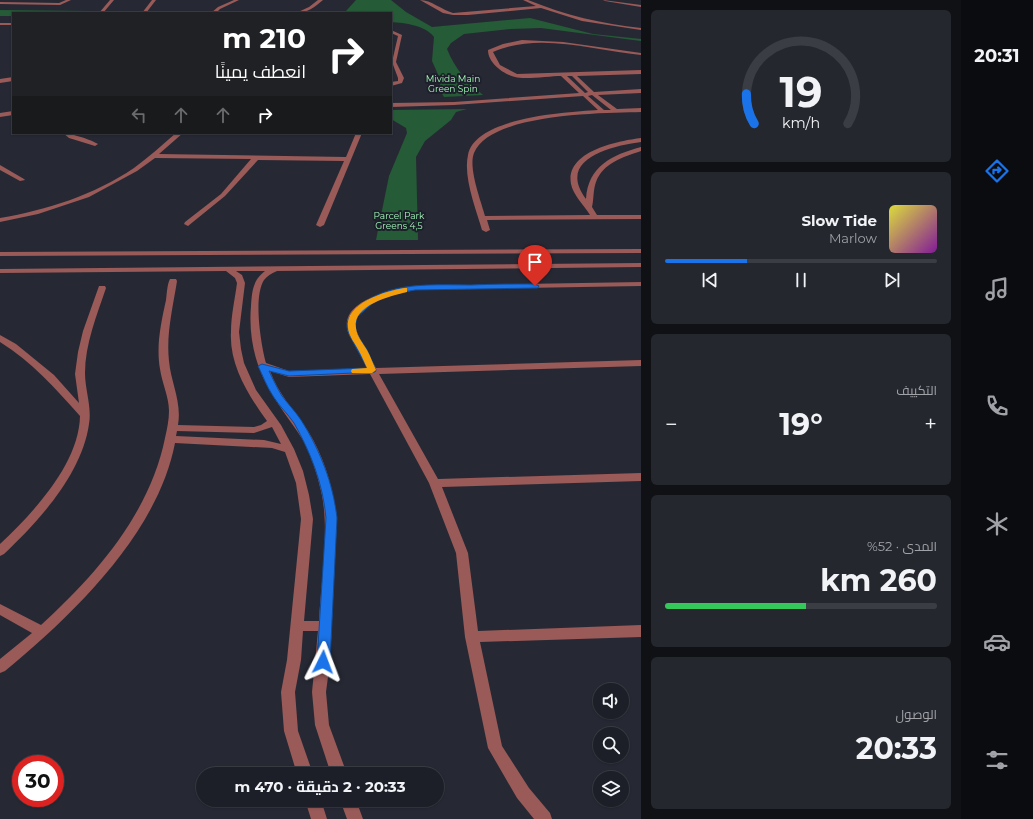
<!DOCTYPE html>
<html lang="ar">
<head>
<meta charset="utf-8">
<style>
  :root { --surface:#1c1f27; --page:#25272f; --text:#f1f3f6; --muted:#a0a2a7; --line:#3a3d44; --accent:#1a73e8 }
  body { margin:0; font-family:Montserrat,Cairo,sans-serif; background:var(--page); color:var(--text); direction:rtl; height:100vh; display:flex; flex-direction:column; font-size:15px; white-space:nowrap }
  * { box-sizing:border-box; margin:0 }
  p { font-size:13px; color:var(--muted) }
  .icon { flex:none; width:22px; height:22px; fill:none; stroke:currentColor; stroke-width:2; stroke-linecap:round; stroke-linejoin:round }
  .map { position:relative; flex:1; overflow:hidden; direction:ltr }
  .details { display:flex; flex-direction:column; gap:10px; padding:10px; background:#0f1115; width:320px }
  .details>* { flex:none }
  .hud { position:absolute; left:12px; top:12px; width:380px; height:122px; border-radius:0px; box-shadow:0 1px 3px #0004,0 0 0 1px var(--line); direction:rtl; background:#202124; color:#fff; overflow:hidden }
  .controls { position:absolute; left:593px; top:683px; display:grid; gap:8px }
  .controls a { display:grid; place-items:center; width:36px; height:36px; border-radius:50%; background:var(--surface); box-shadow:0 1px 3px #0004,0 0 0 1px var(--line); font-size:20px }
  .speed { position:absolute; left:12px; top:755px; display:flex; gap:8px; font-size:20px; font-weight:700; text-align:center }
  .speed>* { display:grid; place-content:center; width:52px; height:52px; border-radius:50%; background:var(--surface); box-shadow:0 1px 3px #0004,0 0 0 1px var(--line); line-height:1 }
  .speed .limit { border:6px solid #d22; background:#fff; color:#111 }
  .pin { position:absolute; display:grid; place-items:center; width:34px; height:34px; color:#fff; margin:-41px -17px; border-radius:50% 50% 50% 0; rotate:-45deg; box-shadow:0 0 4px #0007 }
  .pin .icon { rotate:45deg }
  .me { position:absolute; width:44px; margin:-22px; rotate:3deg; stroke-linejoin:round; filter:drop-shadow(0 0 3px #0008) }
  .turn { display:flex; align-items:center; gap:14px; height:84px; padding:0 20px; font-size:18px }
  .turn .icon { width:52px; height:52px; stroke-width:2.5 }
  .turn b { display:block; font-size:28px; line-height:34px }
  .lanes { display:flex; align-items:center; height:38px; padding:0 20px; background:#0003; justify-content:center; gap:20px; direction:ltr }
  .lanes .off { opacity:.35 }
  .big { font-size:30px; font-weight:700; line-height:1.1 }
  .details .card { flex:1; display:flex; flex-direction:column; justify-content:center; gap:6px; min-width:0; padding:0 14px; border-radius:6px; background:var(--page) }
  .details .dial { align-items:center; gap:0 }
  .dial svg { height:104px; overflow:visible; fill:none; stroke:var(--line); stroke-width:7; stroke-linecap:round; text-anchor:middle }
  .dial text { fill:var(--text); stroke:none }
  .song { display:flex; align-items:center; gap:12px }
  .cover { width:48px; height:48px; border-radius:6px; background:linear-gradient(135deg,hsl(60 70% 55%),hsl(290 70% 35%)) }
  .played { height:4px; border-radius:2px; background:linear-gradient(90deg,var(--accent) 30%,var(--line) 30%) }
  .keys { display:flex; justify-content:space-around; direction:ltr }
  .heat { display:flex; justify-content:space-between; align-items:center; font-size:22px; direction:ltr }
  .charge { height:6px; border-radius:3px; background:linear-gradient(90deg,#34c759 52%,var(--line) 0) }
  .trip { position:absolute; left:196px; top:767px; width:248px; height:40px; border-radius:20px; background:var(--surface); box-shadow:0 1px 3px #0004,0 0 0 1px var(--line); font-weight:700; line-height:40px; text-align:center; direction:rtl }
  main { display:flex; flex:1; min-height:0 }
  .tabs { display:flex; flex-direction:column; width:72px; justify-content:space-around; align-items:center; background:#0b0c10; color:var(--muted) }
  .tabs .icon { width:28px; height:28px }
  .tabs .active { color:var(--accent) }
  .tabs b { font-size:18px; color:var(--text) }
  .map>svg:first-child { display:block }
  .green { fill:#255b36 }
  .lines { fill:none; stroke-linecap:round; stroke-linejoin:round }
  .minor { fill:#995a58; fill-rule:evenodd }
  .route { fill:#1a73e8; stroke:#114b97 }
  .slow { fill:#f59e0b }
  .labels { text-anchor:middle; stroke-width:4; stroke-linejoin:round; paint-order:stroke }
  .far-park-label { font-size:9px; fill:#a3fab9; stroke:#1d1f2a }
</style>
</head>
<body>
<main>
<nav class="tabs">
<b>20:31</b>
<svg class="icon active" aria-label="directions" viewBox="0 0 24 24"><path d="M12 3l9 9-9 9-9-9zM9 14v-3h6M13 9l2 2-2 2"/></svg>
<svg class="icon" aria-label="music" viewBox="0 0 24 24"><path d="M9 18V5l10-2v13"/><circle cx="6" cy="18" r="3"/><circle cx="16" cy="16" r="3"/></svg>
<svg class="icon" aria-label="phone" viewBox="0 0 24 24"><path d="M5 4h4l2 5-3 2q2 4 5 5l2-3 5 2v4C11 20 4 13 5 4z"/></svg>
<svg class="icon" aria-label="climate" viewBox="0 0 24 24"><path d="M12 3v18M4 7l16 10M4 17L20 7"/></svg>
<svg class="icon" aria-label="car" viewBox="0 0 24 24"><path d="M5 17H2v-5l4-1 3-4h7l3 4 3 1v5h-3M9 17h6M6 11h13"/><circle cx="7" cy="17" r="2"/><circle cx="17" cy="17" r="2"/></svg>
<svg class="icon" aria-label="filters" viewBox="0 0 24 24"><path d="M4 7h16M4 17h16"/><circle cx="9" cy="7" r="2"/><circle cx="15" cy="17" r="2"/></svg>
</nav>
<section class="details">
<div class="card dial"><svg viewBox="0 0 100 80">
<path d="M14 69A42 42 0 1 1 86 69"/>
<path d="M14 69A42 42 0 0 1 8 46" stroke="#1a73e8"/>
<text x="50" y="56" font-size="32" font-weight="700">19</text>
<text x="50" y="72" font-size="11">km/h</text>
</svg></div>
<div class="card">
<div class="song"><i class="cover"></i><div><b>Slow Tide</b><p>Marlow</p></div></div>
<div class="played"></div>
<div class="keys"><svg class="icon" aria-label="previous" viewBox="0 0 24 24"><path d="M18 5L8 12l10 7zM5 5v14"/></svg><svg class="icon" aria-label="pause" viewBox="0 0 24 24"><path d="M8 5v14M16 5v14"/></svg><svg class="icon" aria-label="next" viewBox="0 0 24 24"><path d="M6 5l10 7-10 7zM19 5v14"/></svg></div>
</div>
<div class="card"><p>التكييف</p>
<div class="heat"><a>−</a><b class="big">19°</b><a>+</a></div>
</div>
<div class="card"><p>المدى · 52%</p><b class="big">260 km</b><div class="charge"></div></div>
<div class="card"><p>الوصول</p><b class="big">20:33</b></div>
</section>
<div class="map">
<svg width="641" height="819" viewBox="0 0 641 819">
  <rect width="100%" height="100%" fill="#262934"/>
  <path class="green" d="M 356,0 L 391,0 L 406,12 L 432,27 L 530,18 L 593,34 L 641,39 L 641,41 L 541,28 L 511,29 L 464,34 L 451,43 L 447,49 C 455,69 467,82 483,95 L 444,97 L 439,89 L 441,81 L 432,61 L 434,37 C 425,25 405,23 391,22 L 391,13 L 341,13 L 346,11 Z
    M 0,10 L 91,11 L 90,13 L 13,13 L 13,16 L 0,16 Z
    M 467,109 L 456,112 L 451,120 L 425,141 L 416,157 L 418,240 L 376,240 L 389,176 L 407,133 L 406,128 L 391,119 L 391,110 Z"/>
  <g class="lines">
    <path class="minor" d="M 66,0 L 71,0 L 60,5 L 0,4 L 0,2 L 59,3 Z
      M 110,0 L 114,0 L 103,13 L 99,13 Z
      M 152,0 L 156,0 L 146,13 L 142,13 Z
      M 234,0 L 239,0 L 220,9 L 216,13 L 211,13 L 218,7 Z
      M 318,0 L 323,0 C 315,7 307,13 296,13 L 309,7 Z
      M 420,0 C 431,0 442,10 453,13 L 536,6 L 523,0 L 528,0 C 565,15 602,24 641,28 L 641,30 L 582,21 L 541,8 L 468,15 L 453,15 L 443,13 Z
      M 603,0 L 641,5 L 641,7 L 605,1 Z
      M 0,23 L 13,23 L 13,25 L 0,25 Z
      M 391,30 L 402,35 L 396,62 L 404,78 L 402,83 L 391,86 L 391,82 L 398,81 L 398,78 L 392,62 L 398,36 L 391,33 Z
      M 522,40 L 563,42 L 641,53 L 641,55 C 593,50 538,32 493,52 L 500,65 L 517,74 L 641,70 L 641,74 L 577,76 L 594,92 L 641,89 L 641,93 L 598,95 L 617,109 L 641,108 L 641,112 C 604,113 490,113 474,153 C 468,168 481,201 485,216 L 590,215 C 584,205 573,195 571,184 C 565,151 618,141 641,138 L 641,142 C 611,146 556,159 586,199 C 588,166 612,155 641,147 L 641,151 C 623,157 603,163 596,182 C 593,190 594,199 592,207 L 597,215 L 641,215 L 641,219 L 487,220 L 490,230 L 486,232 L 482,230 C 476,209 463,177 468,155 C 475,117 567,112 598,110 L 583,96 L 454,105 L 391,107 L 391,103 L 454,102 L 579,93 L 561,76 C 550,76 524,80 515,77 C 503,74 488,63 488,50 L 503,44 ZM 567,76 L 572,76 L 588,92 L 585,93 ZM 592,95 L 611,110 L 604,110 L 588,96 Z
      M 13,77 L 13,81 L 0,83 L 0,79 Z
      M 13,111 L 13,115 L 0,117 L 0,113 Z
      M 63,133 C 70,133 92,140 98,144 L 95,146 L 69,138 Z
      M 176,133 L 183,133 L 159,154 L 346,157 L 356,133 L 362,133 L 324,225 L 320,227 L 316,225 L 344,161 L 258,160 L 225,196 L 188,226 L 184,224 L 185,222 L 221,194 L 251,159 L 155,158 L 137,171 L 89,197 L 38,214 L 0,222 L 0,218 C 47,210 94,195 134,168 C 149,157 162,145 176,133 Z
      M 0,165 L 24,179 L 25,180 L 20,181 L 0,170 Z
      M 641,249 L 641,253 L 0,256 L 0,252 Z
      M 641,263 L 641,267 L 277,271 C 272,273 267,276 264,280 C 253,297 261,345 266,363 L 289,371 L 367,369 C 364,362 361,355 358,349 C 354,342 347,335 347,327 C 344,299 395,289 415,286 L 641,282 L 641,286 L 415,290 C 397,294 355,302 355,327 C 356,333 372,360 376,368 L 641,360 L 641,366 L 379,374 L 438,479 L 641,473 L 641,481 L 442,487 L 468,553 L 478,631 L 641,625 L 641,637 L 480,642 L 502,746 L 529,788 L 550,813 L 552,819 L 534,819 L 517,798 L 488,748 L 465,637 L 456,553 L 429,483 L 370,374 L 289,377 L 270,371 C 278,394 295,411 308,431 C 324,457 333,487 337,518 L 330,662 L 326,692 L 329,725 L 347,774 L 331,774 L 315,725 L 312,692 L 318,631 L 303,631 L 301,660 L 295,692 L 298,731 L 313,774 L 297,774 L 284,731 L 281,692 L 287,660 L 301,519 L 296,483 L 285,452 L 272,448 L 175,443 C 158,533 73,615 5,671 L 0,673 L 0,659 L 32,633 L 0,615 L 0,604 L 41,625 C 96,575 150,513 165,438 C 167,429 169,420 169,411 C 169,397 162,383 160,369 C 156,346 161,323 166,300 C 167,293 167,285 170,279 L 176,279 L 177,281 C 173,307 166,334 169,361 C 171,383 182,402 178,425 L 254,427 L 261,425 L 267,421 C 248,395 229,364 231,332 C 231,315 235,299 237,283 L 235,278 L 226,271 L 0,273 L 0,269 ZM 236,271 L 265,271 C 253,280 252,291 251,306 C 248,341 257,373 277,402 C 285,415 295,427 303,440 C 311,456 317,473 321,491 C 330,529 321,581 319,621 L 304,621 L 313,519 L 309,495 L 303,471 L 294,449 L 281,425 L 256,390 L 244,363 L 241,349 L 239,332 L 245,283 L 242,275 ZM 272,427 L 281,444 L 264,440 L 176,436 L 177,431 L 254,433 Z
      M 99,286 L 105,286 L 106,288 C 97,315 85,344 85,373 C 85,390 92,407 89,424 C 82,474 39,521 4,554 L 0,556 L 0,544 C 33,513 79,464 80,416 C 55,388 32,362 0,342 L 0,335 L 16,344 L 54,375 L 79,403 L 75,374 L 78,352 L 83,331 Z
      M 305,800 L 321,800 L 327,819 L 311,819 Z
      M 340,800 L 356,800 L 363,819 L 347,819 Z"/>
  </g>
  <path class="route" d="M 535,284 L 539,286 L 538,288 L 415,290 L 393,294 L 374,302 L 357,317 L 355,327 L 358,336 L 367,350 L 376,370 L 375,372 L 289,376 L 269,371 C 273,379 277,388 282,396 C 288,404 295,411 301,420 C 320,450 333,483 337,518 L 330,662 L 328,666 L 323,667 L 319,666 L 317,662 L 326,518 C 323,484 311,453 294,423 C 288,414 279,406 273,396 C 267,387 263,376 258,366 L 262,364 L 289,371 L 367,368 C 363,359 347,333 347,327 C 347,318 353,311 359,306 C 390,281 433,285 471,285 C 493,284 514,284 535,284 Z"/>
  <path class="slow" d="M 404,288 L 407,288 L 407,292 C 391,296 352,305 356,328 C 357,337 363,343 367,350 C 371,357 373,364 376,370 L 372,373 L 352,373 L 351,371 L 352,369 L 367,368 C 364,362 362,356 359,351 C 355,343 349,337 348,328 C 344,303 386,291 404,288 Z"/>
  <g class="labels">
    <g class="far-park-label">
      <text x="453" y="82">Mivida Main<tspan x="453" dy="10">Green Spin</tspan></text>
      <text x="399" y="219">Parcel Park<tspan x="399" dy="10">Greens 4,5</tspan></text>
    </g>
  </g>
</svg>
<div class="controls">
<a><svg class="icon" aria-label="sound" viewBox="0 0 24 24"><path d="M4 9h4l5-4v14l-5-4H4zM17 9q2 3 0 6"/></svg></a>
<a><svg class="icon" aria-label="search" viewBox="0 0 24 24"><circle cx="10" cy="10" r="6"/><path d="M15 15l6 6"/></svg></a>
<a><svg class="icon" aria-label="layers" viewBox="0 0 24 24"><path d="M12 4l9 5-9 5-9-5zM3 14l9 5 9-5"/></svg></a>
</div>
<div class="speed"><div class="limit">30</div></div>
<div class="pin" style="left:535px;top:286px;background:#d93025"><svg class="icon" aria-label="arrive" viewBox="0 0 24 24"><path d="M6 21V4h12l-3 4 3 4H6"/></svg></div>
<svg class="me" style="left:323px;top:662px" viewBox="-20 -20 40 40"><path d="M0-17L14 15 0 8-14 15z" fill="#1a73e8" stroke="#fff" stroke-width="4"/></svg>
<div class="trip">20:33 · 2 دقيقة · 470 m</div>
<div class="hud">
<div class="turn"><svg class="icon" aria-label="right" viewBox="0 0 24 24"><path d="M7 20v-9h11M14 6l5 5-5 5"/></svg><div><b>210 m</b>انعطف يمينًا</div></div>
<div class="lanes"><svg class="icon off" aria-label="left" viewBox="0 0 24 24"><path d="M17 20v-9H6M10 6l-5 5 5 5"/></svg><svg class="icon off" aria-label="ahead" viewBox="0 0 24 24"><path d="M12 20V5M6 11l6-6 6 6"/></svg><svg class="icon off" aria-label="ahead" viewBox="0 0 24 24"><path d="M12 20V5M6 11l6-6 6 6"/></svg><svg class="icon" aria-label="right" viewBox="0 0 24 24"><path d="M7 20v-9h11M14 6l5 5-5 5"/></svg></div>
</div>
</div>
</main>
</body>
</html>
